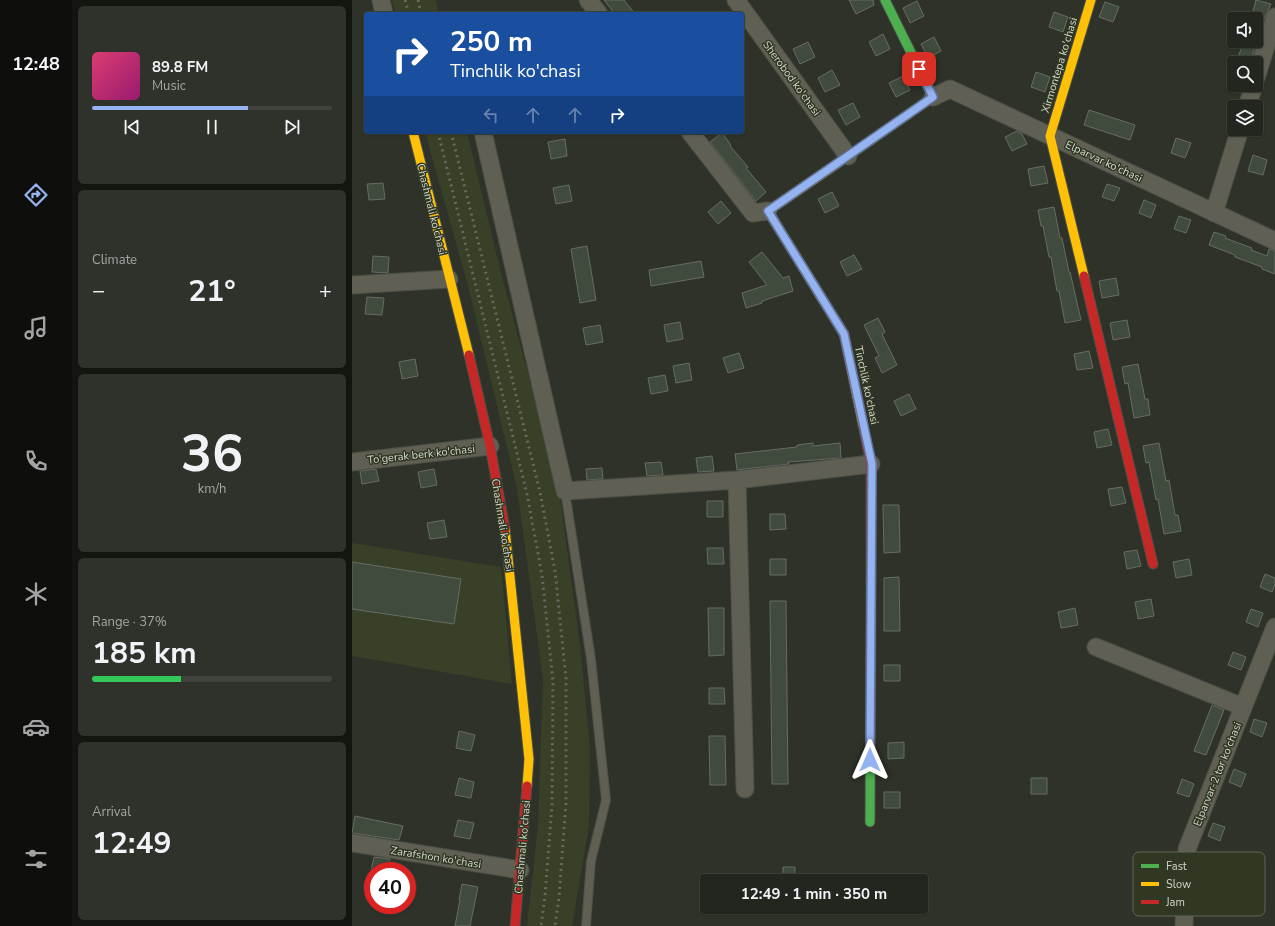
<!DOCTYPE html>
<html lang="en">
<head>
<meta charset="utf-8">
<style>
  :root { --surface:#23261e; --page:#2f322b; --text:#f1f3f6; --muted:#a3a5a4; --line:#40433c; --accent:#95b2f1 }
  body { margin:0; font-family:"Nunito Sans",sans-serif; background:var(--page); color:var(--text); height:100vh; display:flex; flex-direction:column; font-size:15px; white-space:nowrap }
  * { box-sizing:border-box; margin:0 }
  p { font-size:13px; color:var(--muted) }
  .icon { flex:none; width:22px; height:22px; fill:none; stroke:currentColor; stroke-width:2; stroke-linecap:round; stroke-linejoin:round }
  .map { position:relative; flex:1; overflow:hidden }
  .side { display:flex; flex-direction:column; gap:6px; padding:6px; background:#131510; width:280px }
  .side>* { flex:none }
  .hud { position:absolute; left:12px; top:12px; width:380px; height:122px; border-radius:4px; box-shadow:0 1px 3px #0004,0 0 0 1px var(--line); background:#1a4fa0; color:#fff; overflow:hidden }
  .buttons { position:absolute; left:875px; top:12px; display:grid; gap:8px }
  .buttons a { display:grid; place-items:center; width:36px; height:36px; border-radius:4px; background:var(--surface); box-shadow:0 1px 3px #0004,0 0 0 1px var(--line); font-size:20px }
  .speed { position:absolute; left:12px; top:862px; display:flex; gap:8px; font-size:20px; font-weight:700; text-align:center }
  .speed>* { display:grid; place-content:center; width:52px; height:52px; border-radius:50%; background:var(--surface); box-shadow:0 1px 3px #0004,0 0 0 1px var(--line); line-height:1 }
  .speed .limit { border:6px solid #d22; background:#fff; color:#111 }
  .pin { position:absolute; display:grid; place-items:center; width:34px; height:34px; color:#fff; margin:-17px; border-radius:8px; box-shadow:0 2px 6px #0006 }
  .me { position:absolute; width:44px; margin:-22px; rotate:0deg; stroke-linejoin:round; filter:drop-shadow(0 0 3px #0008) }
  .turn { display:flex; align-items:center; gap:14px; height:84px; padding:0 20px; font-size:18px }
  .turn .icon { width:52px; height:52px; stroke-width:2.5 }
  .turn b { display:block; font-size:28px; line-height:34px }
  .lanes { display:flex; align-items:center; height:38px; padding:0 20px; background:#0003; justify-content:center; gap:20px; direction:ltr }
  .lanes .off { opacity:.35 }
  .big { font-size:30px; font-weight:700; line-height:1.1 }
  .side .tile { flex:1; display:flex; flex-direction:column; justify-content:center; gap:6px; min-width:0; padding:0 14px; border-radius:6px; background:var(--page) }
  .side .dial { align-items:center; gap:0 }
  .dial b { font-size:52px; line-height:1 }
  .song { display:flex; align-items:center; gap:12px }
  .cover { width:48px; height:48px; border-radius:6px; background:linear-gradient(135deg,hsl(340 70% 55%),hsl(320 70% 35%)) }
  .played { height:4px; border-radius:2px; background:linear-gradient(90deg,var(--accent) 65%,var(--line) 65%) }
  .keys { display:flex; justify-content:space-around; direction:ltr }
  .heat { display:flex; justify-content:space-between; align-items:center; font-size:22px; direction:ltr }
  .charge { height:6px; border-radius:3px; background:linear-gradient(90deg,#34c759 37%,var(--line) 0) }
  .trip { position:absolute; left:348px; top:874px; width:228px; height:40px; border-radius:4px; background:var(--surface); box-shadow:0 1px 3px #0004,0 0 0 1px var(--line); font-weight:700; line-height:40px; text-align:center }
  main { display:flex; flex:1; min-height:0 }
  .tab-bar { display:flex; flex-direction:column; width:72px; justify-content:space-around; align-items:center; background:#0e0f0c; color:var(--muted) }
  .tab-bar .icon { width:28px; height:28px }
  .tab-bar .current { color:var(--accent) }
  .tab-bar b { font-size:18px; color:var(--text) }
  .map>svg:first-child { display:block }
  .built { fill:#384027 }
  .building { fill:#404b3d; stroke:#676c64 }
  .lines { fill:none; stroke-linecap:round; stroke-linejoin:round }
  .lane-casing { stroke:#4c4f46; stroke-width:10 }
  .street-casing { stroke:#4c4f46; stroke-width:19 }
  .fast-casing { stroke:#4c4f46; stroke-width:11 }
  .slow-casing { stroke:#4c4f46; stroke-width:11 }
  .jam-casing { stroke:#4c4f46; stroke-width:11 }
  .lane { stroke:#5f5f54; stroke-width:8 }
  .street { stroke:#5f5f54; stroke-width:17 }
  .fast { stroke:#4caf50; stroke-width:9 }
  .slow { stroke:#ffc107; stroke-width:9 }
  .jam { stroke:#c62828; stroke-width:9 }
  .rail { stroke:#68695f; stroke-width:3; stroke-dasharray:2 4; stroke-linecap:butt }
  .route-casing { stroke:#61749d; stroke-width:10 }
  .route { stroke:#95b2f1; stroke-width:7 }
  .labels { text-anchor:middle; stroke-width:3; stroke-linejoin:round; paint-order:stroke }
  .street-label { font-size:11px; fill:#d2d7cb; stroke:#303723 }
  .key { fill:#303723; stroke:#616755; stroke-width:1 }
  .key-label { font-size:11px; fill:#d2d7cb }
</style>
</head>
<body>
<main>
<nav class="tab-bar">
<b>12:48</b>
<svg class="icon current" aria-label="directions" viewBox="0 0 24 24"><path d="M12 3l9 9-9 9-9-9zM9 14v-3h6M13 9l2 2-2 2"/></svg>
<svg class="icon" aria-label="music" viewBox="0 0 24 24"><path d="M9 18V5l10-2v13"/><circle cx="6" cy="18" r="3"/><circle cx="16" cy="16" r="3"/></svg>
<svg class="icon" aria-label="phone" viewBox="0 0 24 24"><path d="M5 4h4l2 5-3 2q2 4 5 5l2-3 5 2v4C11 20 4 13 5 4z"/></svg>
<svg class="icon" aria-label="climate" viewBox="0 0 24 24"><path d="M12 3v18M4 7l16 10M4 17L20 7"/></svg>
<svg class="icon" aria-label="car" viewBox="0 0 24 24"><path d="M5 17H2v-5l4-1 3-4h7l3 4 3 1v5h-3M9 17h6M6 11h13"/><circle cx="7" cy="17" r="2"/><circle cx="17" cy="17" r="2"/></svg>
<svg class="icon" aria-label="filters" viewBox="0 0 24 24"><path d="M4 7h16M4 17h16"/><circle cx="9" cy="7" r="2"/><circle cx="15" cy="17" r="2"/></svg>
</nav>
<section class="side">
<div class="tile">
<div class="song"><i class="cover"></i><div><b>89.8 FM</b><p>Music</p></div></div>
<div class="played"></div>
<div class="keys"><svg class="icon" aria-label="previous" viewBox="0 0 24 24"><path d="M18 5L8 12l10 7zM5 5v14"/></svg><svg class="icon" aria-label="pause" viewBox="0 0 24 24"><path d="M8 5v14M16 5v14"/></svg><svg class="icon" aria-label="next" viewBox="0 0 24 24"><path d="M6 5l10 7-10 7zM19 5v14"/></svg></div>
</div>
<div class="tile"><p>Climate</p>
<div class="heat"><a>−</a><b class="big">21°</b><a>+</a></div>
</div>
<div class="tile dial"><b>36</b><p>km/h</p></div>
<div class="tile"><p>Range · 37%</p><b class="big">185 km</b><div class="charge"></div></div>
<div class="tile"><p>Arrival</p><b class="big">12:49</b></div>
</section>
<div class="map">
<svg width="923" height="926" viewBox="0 0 923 926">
  <rect width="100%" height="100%" fill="#2f3228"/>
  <path class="built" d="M 40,0 L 84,0 L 87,14 L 44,14 Z
    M 73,132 L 115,132 L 148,269 L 207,490 L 228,645 L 238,749 L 237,826 L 220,926 L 175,926 L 186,826 L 191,679 L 165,488 L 116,286 Z
    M 0,543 L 149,567 L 160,684 L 0,656 Z"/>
  <path class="building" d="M 252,0 L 272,0 L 283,14 L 263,14 Z
    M 497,0 L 521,0 L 522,5 L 504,14 Z
    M 904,0 L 919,4 L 912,19 L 900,15 Z
    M 565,1 L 572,16 L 558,23 L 551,8 Z
    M 753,2 L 767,7 L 761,22 L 747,17 Z
    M 702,12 L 716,17 L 711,32 L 697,27 Z
    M 531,34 L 538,49 L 524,56 L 517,42 Z
    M 582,37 L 589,51 L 576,58 L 569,44 Z
    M 456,42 L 463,57 L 448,64 L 441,49 Z
    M 891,43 L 903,47 L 898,62 L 886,58 Z
    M 480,70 L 488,85 L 473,92 L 466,78 Z
    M 684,72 L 698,77 L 693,92 L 679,87 Z
    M 551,76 L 558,90 L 544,97 L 537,83 Z
    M 501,103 L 508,117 L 494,125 L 486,110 Z
    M 737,110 L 783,125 L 778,140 L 732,125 Z
    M 665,131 L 670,134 L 675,144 L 660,151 L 653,137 Z
    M 370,133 L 379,145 L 378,146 L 396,167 L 394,168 L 414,192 L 404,201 L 358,142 Z
    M 824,138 L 839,143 L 833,158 L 819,153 Z
    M 213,139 L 215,156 L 199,159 L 196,142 Z
    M 901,155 L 915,160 L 911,175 L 896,171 Z
    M 692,166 L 696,183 L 679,186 L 676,169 Z
    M 31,183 L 33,199 L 17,200 L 15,184 Z
    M 755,184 L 768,188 L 762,201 L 750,197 Z
    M 217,185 L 220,201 L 204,204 L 201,188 Z
    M 480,192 L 487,206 L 473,213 L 466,199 Z
    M 792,200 L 804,205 L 799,218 L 787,213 Z
    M 369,201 L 379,213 L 366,224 L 356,212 Z
    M 702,207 L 708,238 L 710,238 L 717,272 L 718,272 L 729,320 L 713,323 L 707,291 L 705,291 L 699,257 L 697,257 L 691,226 L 689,226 L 686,210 Z
    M 827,216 L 839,220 L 834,233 L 822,229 Z
    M 862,232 L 874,236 L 873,238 L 900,248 L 899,250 L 915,256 L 917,249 L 923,251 L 923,274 L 910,269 L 910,267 L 883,257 L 883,255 L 857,245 Z
    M 235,246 L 244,300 L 228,303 L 219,249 Z
    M 410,252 L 431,278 L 437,276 L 441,291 L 410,301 L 410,303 L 394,308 L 390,293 L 415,285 L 397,262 Z
    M 502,255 L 510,269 L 495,276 L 488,262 Z
    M 21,256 L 37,257 L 36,273 L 20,272 Z
    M 349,261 L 352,277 L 299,286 L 297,270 Z
    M 764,278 L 767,295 L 750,298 L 747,281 Z
    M 15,297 L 32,298 L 30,315 L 13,314 Z
    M 526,318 L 533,332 L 530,334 L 545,365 L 530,373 L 523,358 L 527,356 L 512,325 Z
    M 775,320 L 778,337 L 761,340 L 758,323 Z
    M 328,322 L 331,339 L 315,342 L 312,325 Z
    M 248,325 L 251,342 L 234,345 L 231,328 Z
    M 737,351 L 741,368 L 725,370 L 722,354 Z
    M 387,353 L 392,368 L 376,373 L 371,358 Z
    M 63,359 L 66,376 L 50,379 L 47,362 Z
    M 337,363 L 340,380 L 324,383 L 321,366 Z
    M 786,364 L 793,399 L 796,399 L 798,415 L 782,418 L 776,383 L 773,384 L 770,367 Z
    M 313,375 L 316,391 L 299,394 L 296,378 Z
    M 557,394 L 564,409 L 549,416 L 542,401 Z
    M 756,429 L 760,445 L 745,448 L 742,432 Z
    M 461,443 L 461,446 L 488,443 L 489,458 L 436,462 L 437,464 L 385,470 L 383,454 L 445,447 L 445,445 Z
    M 807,443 L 814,481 L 817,480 L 823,515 L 826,515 L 829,531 L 812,534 L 806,499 L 804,500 L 797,462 L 794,463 L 791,446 Z
    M 360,456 L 362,471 L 346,472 L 344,458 Z
    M 309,462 L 311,475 L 295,476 L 293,463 Z
    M 250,468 L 251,479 L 235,480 L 234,469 Z
    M 24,469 L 27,481 L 10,484 L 8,471 Z
    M 82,469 L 85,485 L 69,488 L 66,472 Z
    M 770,487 L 774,503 L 759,506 L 756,489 Z
    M 355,501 L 371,501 L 371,517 L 355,517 Z
    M 531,505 L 547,505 L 548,552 L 532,553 Z
    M 418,514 L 433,514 L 434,529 L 418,530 Z
    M 92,520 L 95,537 L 78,539 L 75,523 Z
    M 355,548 L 371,548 L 372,564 L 356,564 Z
    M 785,550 L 789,566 L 775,569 L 772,552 Z
    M 418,559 L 434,559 L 434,575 L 418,575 Z
    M 837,559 L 840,575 L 824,578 L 821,562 Z
    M 0,562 L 109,579 L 102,624 L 0,609 Z
    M 913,574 L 923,578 L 923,584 L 920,592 L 908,587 Z
    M 547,577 L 548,631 L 532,631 L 532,578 Z
    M 799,599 L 802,616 L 786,619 L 783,602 Z
    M 418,601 L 434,601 L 436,784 L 420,784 Z
    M 356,608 L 372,608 L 372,655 L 357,656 Z
    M 723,608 L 726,625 L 709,628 L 706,612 Z
    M 899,609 L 911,613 L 906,627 L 894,622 Z
    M 881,652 L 894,657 L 889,670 L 876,665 Z
    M 532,665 L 548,665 L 548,681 L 532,681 Z
    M 357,688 L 372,688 L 373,704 L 357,704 Z
    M 860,705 L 872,710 L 854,755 L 842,751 Z
    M 902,719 L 915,723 L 910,737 L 898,732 Z
    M 107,731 L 123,735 L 119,751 L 104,748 Z
    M 357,736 L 373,736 L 374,785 L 358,785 Z
    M 552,742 L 552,758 L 536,759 L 536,743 Z
    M 882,769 L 894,774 L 889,787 L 877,782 Z
    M 107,778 L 122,782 L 119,798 L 103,795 Z
    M 679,778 L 695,778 L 695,794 L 679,794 Z
    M 830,779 L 842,784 L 837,797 L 825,793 Z
    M 532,792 L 548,792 L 548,808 L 532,808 Z
    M 3,816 L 51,826 L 47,840 L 0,833 Z
    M 106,820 L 122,823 L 118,839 L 102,836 Z
    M 861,823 L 873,827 L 868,841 L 856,836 Z
    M 22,857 L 38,859 L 36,871 L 19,871 Z
    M 431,867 L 443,867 L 443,881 L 431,881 Z
    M 110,884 L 126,887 L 118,926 L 103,926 L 108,900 L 107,900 Z"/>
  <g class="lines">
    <defs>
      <path id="lane" d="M 213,491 L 239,659 L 254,800 L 239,861 L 234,926"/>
      <path id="street" d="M 29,0 L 32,14
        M 236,0 L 247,14
        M 384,0 L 496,156
        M 904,78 L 923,17
        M 581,97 L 598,89 L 923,241
        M 895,107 L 902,85
        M 131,132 L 213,491 L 385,480
        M 338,132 L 401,213 L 416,211
        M 862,213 L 888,129
        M 0,285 L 97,279
        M 0,462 L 138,446
        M 744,647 L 891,707
        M 393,789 L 385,480 L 519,464
        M 0,843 L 168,870
        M 832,926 L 835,849 L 923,627"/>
      <path id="fast" d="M 486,163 L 581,97 L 533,0
        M 518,822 L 519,581"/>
      <path id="slow" d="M 61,132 L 117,355
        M 486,163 L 416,211 L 492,334 L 511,425
        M 732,276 L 698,136 L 739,0
        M 153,529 L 177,759 L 175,786"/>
      <path id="jam" d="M 732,276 L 801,564
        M 117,355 L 138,446 L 153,529
        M 511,425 L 519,464 L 519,581
        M 163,926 L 175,786"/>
    </defs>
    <use href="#lane" class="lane-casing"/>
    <use href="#street" class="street-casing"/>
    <use href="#fast" class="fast-casing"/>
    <use href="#slow" class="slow-casing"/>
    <use href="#jam" class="jam-casing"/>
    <use href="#lane" class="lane"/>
    <use href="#street" class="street"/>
    <use href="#fast" class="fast"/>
    <use href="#slow" class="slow"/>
    <use href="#jam" class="jam"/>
    <path class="rail" d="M 53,0 L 57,14
      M 66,0 L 69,14
      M 86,132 L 175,494 L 190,575 L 201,681 L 200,805 L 193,896 L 189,926
      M 99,132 L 188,492 L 203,571 L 214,678 L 214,803 L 207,897 L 203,926"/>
  </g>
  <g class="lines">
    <defs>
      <path id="route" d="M 518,760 L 520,464 L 492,334 L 416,211 L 581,97 L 567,69"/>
    </defs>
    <use href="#route" class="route-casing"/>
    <use href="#route" class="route"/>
  </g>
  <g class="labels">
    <g class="street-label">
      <text transform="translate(707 65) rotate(-73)" y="4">Xirmontepa ko'chasi</text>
      <text transform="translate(440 78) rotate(54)" y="4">Sherobod ko'chasi</text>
      <text transform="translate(752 161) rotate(25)" y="4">Elparvar ko'chasi</text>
      <text transform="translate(80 209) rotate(76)" y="4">Chashmali ko'chasi</text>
      <text transform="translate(515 385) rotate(78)" y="4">Tinchlik ko'chasi</text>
      <text transform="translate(69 454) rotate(-6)" y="4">To'gerak berk ko'chasi</text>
      <text transform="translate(151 525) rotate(81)" y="4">Chashmali ko'chasi</text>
      <text transform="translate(865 774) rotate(-68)" y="4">Elparvar-2 tor ko'chasi</text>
      <text transform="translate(170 847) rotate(-85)" y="4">Chashmali ko'chasi</text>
      <text transform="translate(84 857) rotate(9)" y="4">Zarafshon ko'chasi</text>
    </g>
  </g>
  <rect x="781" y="852" width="132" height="64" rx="6" class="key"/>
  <rect x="789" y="864" width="18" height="4" fill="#4caf50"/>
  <rect x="789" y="882" width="18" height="4" fill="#ffc107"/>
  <rect x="789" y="900" width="18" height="4" fill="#c62828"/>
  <g class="key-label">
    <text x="814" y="870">Fast</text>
    <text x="814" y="888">Slow</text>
    <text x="814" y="906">Jam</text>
  </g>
</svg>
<div class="buttons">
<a><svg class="icon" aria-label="sound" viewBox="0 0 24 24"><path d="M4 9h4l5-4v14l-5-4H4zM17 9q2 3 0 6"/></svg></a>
<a><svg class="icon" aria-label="search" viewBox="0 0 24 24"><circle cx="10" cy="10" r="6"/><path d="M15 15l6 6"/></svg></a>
<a><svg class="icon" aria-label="layers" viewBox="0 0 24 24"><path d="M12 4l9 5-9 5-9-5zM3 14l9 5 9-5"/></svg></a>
</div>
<div class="speed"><div class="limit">40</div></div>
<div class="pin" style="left:567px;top:69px;background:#d93025"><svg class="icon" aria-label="arrive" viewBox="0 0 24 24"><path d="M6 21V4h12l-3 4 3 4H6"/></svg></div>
<svg class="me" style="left:518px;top:760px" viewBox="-20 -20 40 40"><path d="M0-17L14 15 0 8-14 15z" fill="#95b2f1" stroke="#fff" stroke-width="4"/></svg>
<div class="trip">12:49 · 1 min · 350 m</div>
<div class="hud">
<div class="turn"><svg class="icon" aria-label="right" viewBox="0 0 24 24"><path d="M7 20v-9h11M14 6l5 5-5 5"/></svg><div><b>250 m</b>Tinchlik ko'chasi</div></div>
<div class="lanes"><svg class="icon off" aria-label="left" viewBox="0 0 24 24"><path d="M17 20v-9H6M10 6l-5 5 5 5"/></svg><svg class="icon off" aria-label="ahead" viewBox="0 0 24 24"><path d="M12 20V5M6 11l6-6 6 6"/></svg><svg class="icon off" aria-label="ahead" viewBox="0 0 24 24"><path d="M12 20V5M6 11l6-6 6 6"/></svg><svg class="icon" aria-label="right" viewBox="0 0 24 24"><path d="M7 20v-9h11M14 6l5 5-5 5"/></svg></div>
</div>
</div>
</main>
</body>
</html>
